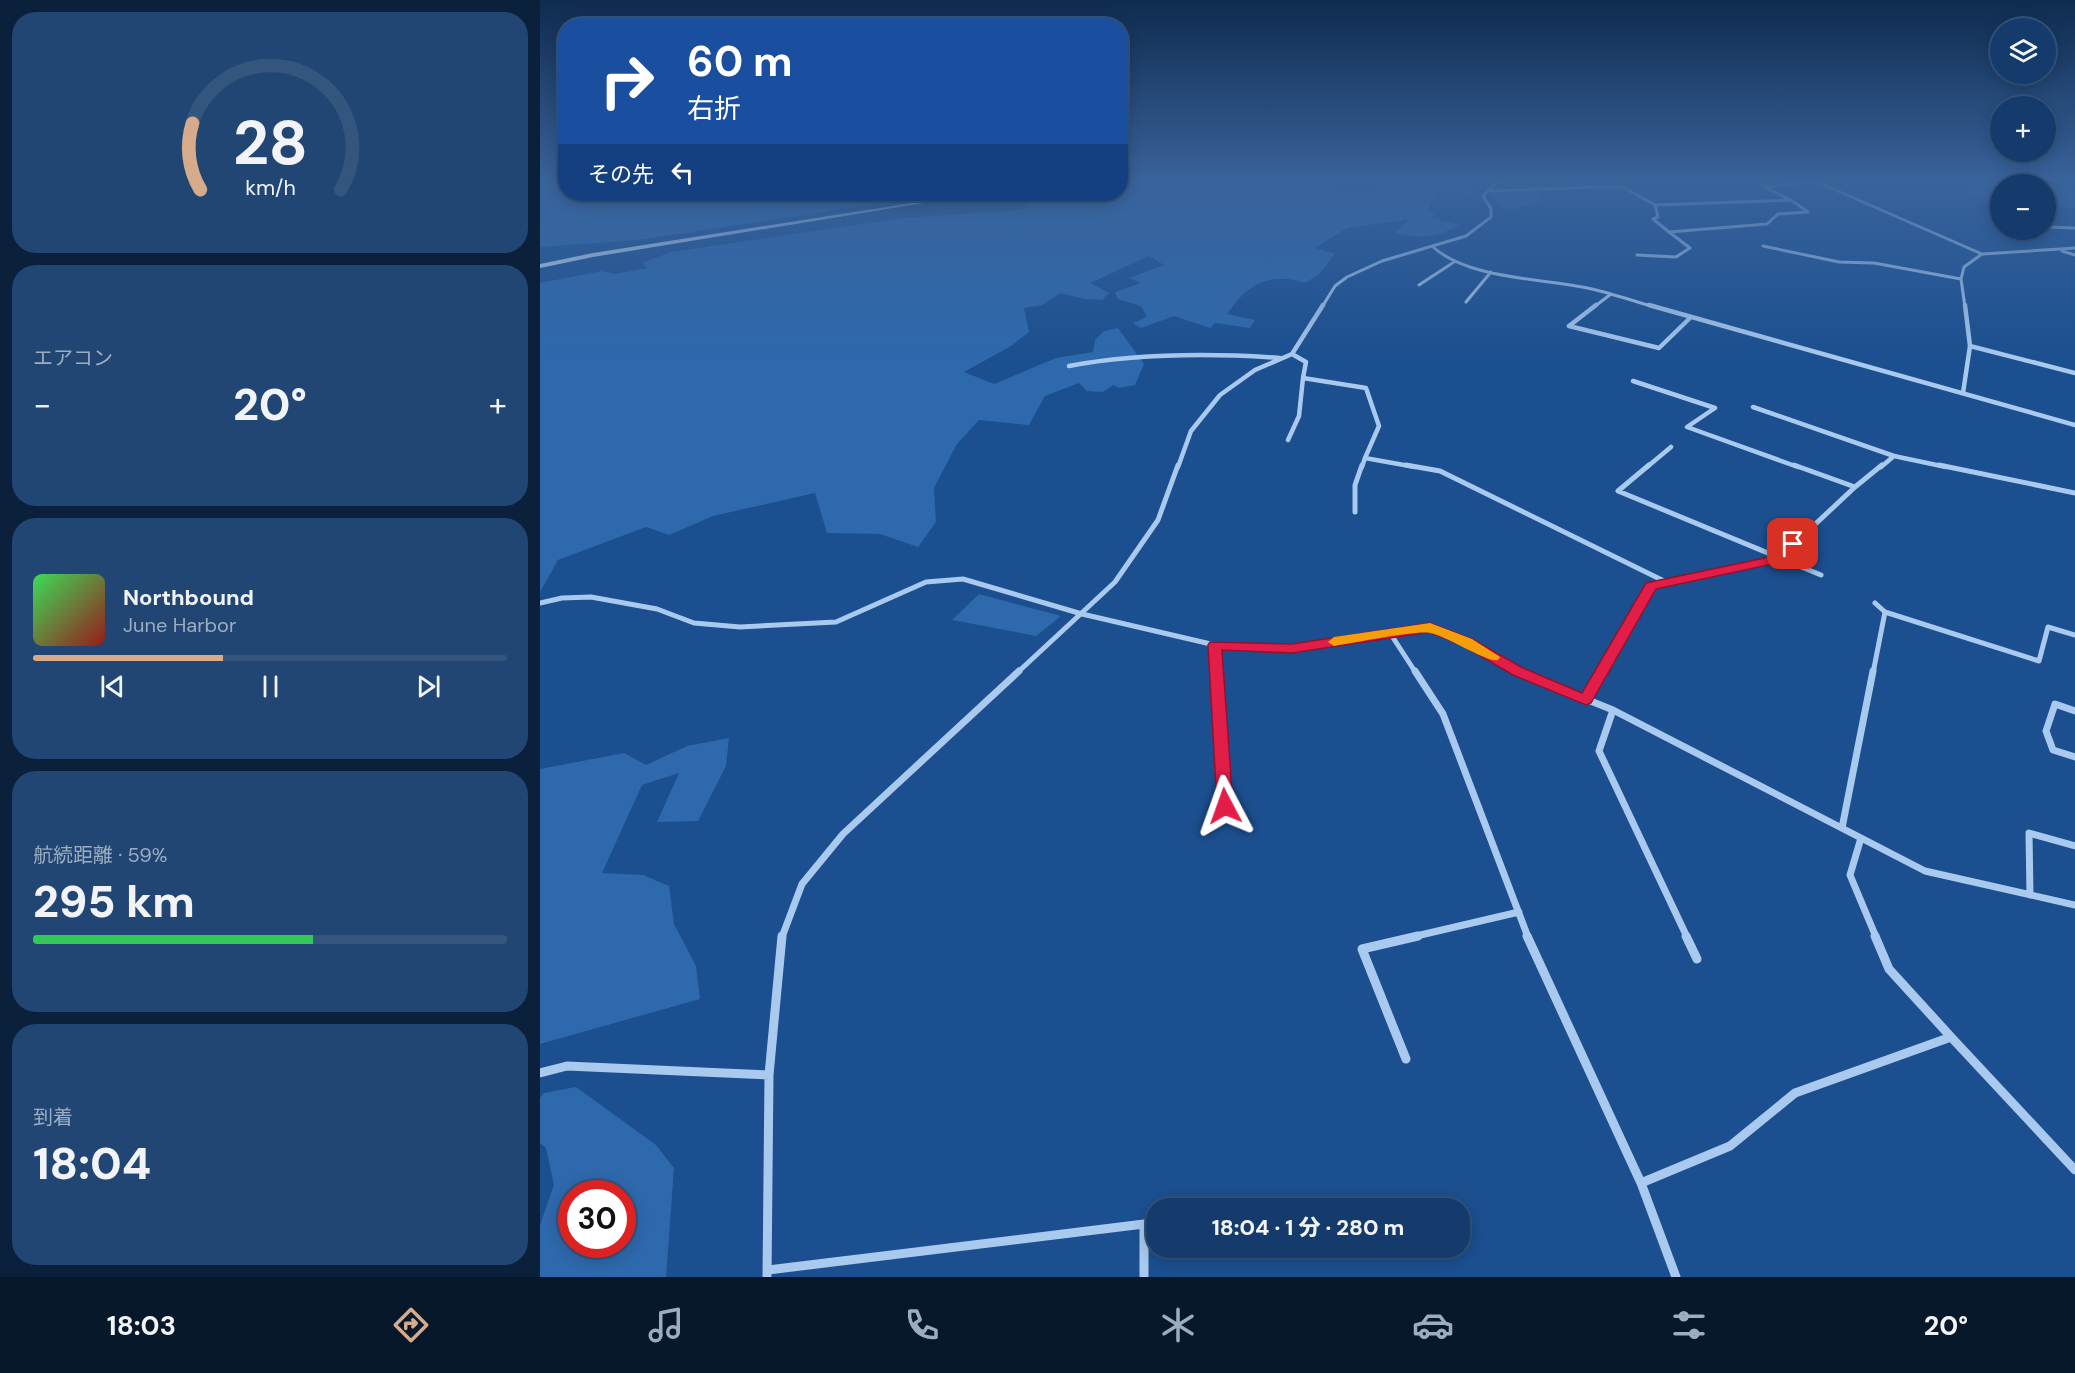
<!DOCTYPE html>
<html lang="ja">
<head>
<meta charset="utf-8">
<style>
  :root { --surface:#143b6b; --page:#214673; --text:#f1f3f6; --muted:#9dadc1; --line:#33557e; --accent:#d6ab8b }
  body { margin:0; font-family:"DM Sans","Noto Sans JP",sans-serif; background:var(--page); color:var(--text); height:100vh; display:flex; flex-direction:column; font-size:22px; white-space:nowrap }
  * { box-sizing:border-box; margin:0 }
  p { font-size:20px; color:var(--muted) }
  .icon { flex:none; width:33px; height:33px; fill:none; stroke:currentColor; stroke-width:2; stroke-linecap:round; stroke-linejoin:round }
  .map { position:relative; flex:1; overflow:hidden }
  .sheet { display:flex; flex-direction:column; gap:12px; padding:12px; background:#0b203b; width:540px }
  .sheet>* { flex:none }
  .guide { position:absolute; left:18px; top:18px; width:570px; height:183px; border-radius:24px; box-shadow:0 3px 15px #0003,0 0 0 2px var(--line); background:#1a4fa0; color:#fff; overflow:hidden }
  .controls { position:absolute; left:1450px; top:18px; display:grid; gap:12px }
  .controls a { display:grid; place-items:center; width:66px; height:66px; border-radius:50%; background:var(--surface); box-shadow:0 3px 15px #0003,0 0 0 2px var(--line); font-size:30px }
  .speed { position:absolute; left:18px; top:1180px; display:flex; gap:12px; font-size:30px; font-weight:700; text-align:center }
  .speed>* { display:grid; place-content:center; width:78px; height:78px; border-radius:50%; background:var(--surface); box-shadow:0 3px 15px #0003,0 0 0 2px var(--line); line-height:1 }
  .speed .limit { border:9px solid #d22; background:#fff; color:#111 }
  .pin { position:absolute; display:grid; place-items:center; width:51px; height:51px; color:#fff; margin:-26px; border-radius:12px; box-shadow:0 3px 9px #0006 }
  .me { position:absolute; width:66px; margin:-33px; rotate:356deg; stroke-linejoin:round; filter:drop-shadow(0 0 4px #0008) }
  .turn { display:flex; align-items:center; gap:21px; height:126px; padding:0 30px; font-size:27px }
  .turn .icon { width:78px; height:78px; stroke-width:2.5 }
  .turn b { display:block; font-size:42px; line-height:51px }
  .then { display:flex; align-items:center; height:57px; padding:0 30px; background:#0003; gap:12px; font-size:22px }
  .big { font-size:45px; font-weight:800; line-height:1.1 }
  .sheet .card { flex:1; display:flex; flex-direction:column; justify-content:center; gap:9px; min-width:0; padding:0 21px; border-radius:24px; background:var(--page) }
  .sheet .dial { align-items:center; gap:0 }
  .dial svg { height:156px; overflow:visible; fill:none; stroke:var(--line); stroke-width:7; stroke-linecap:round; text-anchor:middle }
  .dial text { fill:var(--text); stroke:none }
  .song { display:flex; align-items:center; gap:18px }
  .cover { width:72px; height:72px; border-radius:9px; background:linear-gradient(135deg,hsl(130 70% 55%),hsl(0 70% 35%)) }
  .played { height:6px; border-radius:3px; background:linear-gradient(90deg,var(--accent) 40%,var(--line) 40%) }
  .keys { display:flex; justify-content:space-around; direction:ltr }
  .heat { display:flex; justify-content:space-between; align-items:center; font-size:33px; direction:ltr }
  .charge { height:9px; border-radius:4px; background:linear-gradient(90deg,#34c759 59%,var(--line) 0) }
  .trip { position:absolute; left:606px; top:1198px; width:324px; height:60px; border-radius:24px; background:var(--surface); box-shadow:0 3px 15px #0003,0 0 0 2px var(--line); font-weight:800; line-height:60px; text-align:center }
  .tab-bar { display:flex; height:96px; justify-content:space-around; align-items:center; background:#08182b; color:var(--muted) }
  .tab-bar .icon { width:42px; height:42px }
  .tab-bar .selected { color:var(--accent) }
  .tab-bar b { font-size:27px; color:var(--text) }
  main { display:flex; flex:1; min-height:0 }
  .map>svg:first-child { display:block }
  .green { fill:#2e69ad; fill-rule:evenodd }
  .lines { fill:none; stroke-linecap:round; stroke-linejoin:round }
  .minor-far4 { stroke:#a9c9ee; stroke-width:3 }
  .minor-far3 { stroke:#a9c9ee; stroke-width:4.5 }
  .minor-far2 { stroke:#a9c9ee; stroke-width:5 }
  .minor-far1 { stroke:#a9c9ee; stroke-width:7 }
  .minor { stroke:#a9c9ee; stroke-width:9 }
  .secondary { fill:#d6e6fa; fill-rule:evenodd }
  .route { fill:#e11d48; stroke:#92132f; stroke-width:1.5 }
  .slow { fill:#f59e0b }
</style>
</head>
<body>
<main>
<section class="sheet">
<div class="card dial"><svg viewBox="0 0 100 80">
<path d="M14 69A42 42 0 1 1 86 69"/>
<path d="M14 69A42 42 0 0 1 10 35" stroke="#d6ab8b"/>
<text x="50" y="56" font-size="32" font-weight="700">28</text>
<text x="50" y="72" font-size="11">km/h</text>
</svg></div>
<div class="card"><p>エアコン</p>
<div class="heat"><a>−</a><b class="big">20°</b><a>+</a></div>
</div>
<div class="card">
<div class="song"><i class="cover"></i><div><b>Northbound</b><p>June Harbor</p></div></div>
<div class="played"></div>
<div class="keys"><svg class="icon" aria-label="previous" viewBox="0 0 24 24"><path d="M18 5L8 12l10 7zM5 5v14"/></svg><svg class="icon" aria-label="pause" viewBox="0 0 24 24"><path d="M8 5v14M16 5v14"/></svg><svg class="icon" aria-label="next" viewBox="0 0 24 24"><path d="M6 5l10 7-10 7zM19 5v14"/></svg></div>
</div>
<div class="card"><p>航続距離 · 59%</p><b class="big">295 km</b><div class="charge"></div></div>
<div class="card"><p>到着</p><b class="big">18:04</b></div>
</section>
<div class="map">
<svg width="1535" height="1277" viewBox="0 0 1535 1277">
  <rect width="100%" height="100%" fill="#1b4f8f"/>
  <path class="green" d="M 0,181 L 25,181 L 26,194 L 403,194 L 98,240 L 0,247 Z
    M 581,181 L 811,181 L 790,190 C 836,197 882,178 928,182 L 924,190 L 934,192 L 936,198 L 914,191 L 898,190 L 888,209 L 897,215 L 888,217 L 920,225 C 895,238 881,239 855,233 L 870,219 L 807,228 L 775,248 L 795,254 L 778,275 L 765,283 C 729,272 708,283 687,314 L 715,320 L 710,328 L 675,323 L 670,328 L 634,316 L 601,328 L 593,323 L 607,317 L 601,306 L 578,299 L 575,292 L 601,283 L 589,278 L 624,265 L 609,256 L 550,283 L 569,293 L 562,300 L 545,299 L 520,293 L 502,305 L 484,308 L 489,332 L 471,346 L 424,372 L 454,384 L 516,358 L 553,352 L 555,340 L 564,331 L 578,328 L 604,364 L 595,385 L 579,388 L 573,385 L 563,392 L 547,391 L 539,383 L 505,396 L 489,425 L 439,420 L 417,444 L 394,488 L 396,522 L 378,547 L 340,534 L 287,533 L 275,493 L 173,516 L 129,535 L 106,527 L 18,560 L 0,592 L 0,283 L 62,271 L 75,274 L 107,268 L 102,263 L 131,252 L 364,218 L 481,210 C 506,186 548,194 580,194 Z
    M 1501,182 L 1535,190 L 1535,208 L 1506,207 L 1506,184 L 1461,184 L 1461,204 L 1446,203 L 1424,187 Z
    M 996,191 L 1005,201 L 974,209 L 961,208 L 950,194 Z
    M 439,594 L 521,616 L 496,636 L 412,620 Z
    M 189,738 L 186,766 L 158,821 L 117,822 L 139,773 L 102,785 L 62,873 L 103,875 L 129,886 L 134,924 L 156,966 L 160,999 L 0,1044 L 0,769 L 84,753 L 106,765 L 147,746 Z
    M 36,1087 L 116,1145 L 134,1168 L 126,1277 L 0,1277 L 0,1225 L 14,1185 L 6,1148 L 0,1143 L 0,1098 L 4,1093 ZM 32,1194 L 82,1194 L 82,1245 L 32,1245 Z"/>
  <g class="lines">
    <path class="minor-far4" d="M 1275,181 L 1442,254
      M 948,191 L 1081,186 L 1115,205 L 1251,200 L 1268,212 L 1238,214 L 1227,224 L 1129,232 L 1150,248 L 1136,257 L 1097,255
      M 1251,200 L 1224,187 L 1276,181
      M 1115,205 L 1118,217 L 1113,219 L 1129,232
      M 1506,227 L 1535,228
      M 1223,246 L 1299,262 L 1334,263 L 1421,279
      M 893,247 C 930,280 1004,278 1052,289 C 1073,294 1094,301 1114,307
      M 1522,251 L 1535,255
      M 879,285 L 914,262
      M 926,302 L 951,272
      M 782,307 L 795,286 L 807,277 L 842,261 L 926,236 L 951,217 L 951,209 L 943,196 L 954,185 L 963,181
      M 1054,307 L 1071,294
      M 1425,307 L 1421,279 L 1424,267 L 1442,254 L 1535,248"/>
    <path class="minor-far3" d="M 1056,305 L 1029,326 L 1119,348 L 1151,317
      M 1109,305 L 1535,425
      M 1430,346 L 1535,373
      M 752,354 L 766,362 L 763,378 L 826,388 L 839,426 L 825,458 L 875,467
      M 529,366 C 599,353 669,353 740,358
      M 1093,381 L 1175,408 L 1147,427 L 1258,467
      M 1423,393 L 1430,346 L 1425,305
      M 1213,407 L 1354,456
      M 748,440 L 759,416 L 763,378
      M 638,467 L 651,431 L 680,395 L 715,370 L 752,354 L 783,305
      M 822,467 L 825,458
      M 1107,467 L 1131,447
      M 1341,467 L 1354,456 L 1406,467"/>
    <path class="minor-far2" d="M 866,465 L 900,471 L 1124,581
      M 1109,465 L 1078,491 L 1281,575
      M 1254,465 L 1315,487
      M 1399,465 L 1535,493
      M 815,512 L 815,485 L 822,465
      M 0,603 L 22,598 L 51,597 L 117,609 L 154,623 L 200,627 L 296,622 L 386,582 L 423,579 L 542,614 L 675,645 L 752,648 L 890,628 L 927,642 L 979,673
      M 1335,603 L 1345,612 L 1499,661 L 1508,627 L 1535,635
      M 850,633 L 876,673
      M 675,645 L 677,673
      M 477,673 L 575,582 L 618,520 L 638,465
      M 1062,673 L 1111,586 L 1238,559 L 1315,487 L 1342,465
      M 1333,673 L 1345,612"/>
    <path class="minor-far1" d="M 677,671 L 685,805
      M 875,671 L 903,714 L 988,937
      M 976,671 L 1073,710 L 1385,871 L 1535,905
      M 1046,700 L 1062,671
      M 1073,710 L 1059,751 L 1147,937
      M 1535,711 L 1515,704 L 1506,731 L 1513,750 L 1535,757
      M 1302,828 L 1333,671
      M 1321,838 L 1310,875 L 1336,937
      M 1490,895 L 1489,833 L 1535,846
      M 242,937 L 262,884 L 303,834 L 479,671
      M 872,937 L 979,912"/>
    <path class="minor" d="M 987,936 L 1101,1183 L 1136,1277
      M 1146,936 L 1157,959
      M 1411,1037 L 1535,1170
      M 866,1059 L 822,949 L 878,936
      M 0,1073 L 27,1066 L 229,1075
      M 1101,1183 L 1190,1146 L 1255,1093 L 1411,1037 L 1349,969 L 1335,936
      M 604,1224 L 604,1277
      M 228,1270 L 604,1224 L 616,1225
      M 227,1277 L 229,1075 L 242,936"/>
    <path class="secondary" d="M 428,194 L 439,194 L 53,257 L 0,268 L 0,264 L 53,253 Z"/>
  </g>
  <linearGradient id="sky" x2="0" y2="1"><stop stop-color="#0f2b4f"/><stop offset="0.5" stop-color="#39639b"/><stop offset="1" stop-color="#39639b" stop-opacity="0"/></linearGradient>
  <rect width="1535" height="360" fill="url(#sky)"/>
  <path class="route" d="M 1253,541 L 1260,544 L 1242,562 L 1116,589 L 1051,703 L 1046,705 L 973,675 L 922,645 L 889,632 L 752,653 L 682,650 L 693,806 L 685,812 L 677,806 L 668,645 L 670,642 L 752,644 L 890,623 L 932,639 L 983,668 L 1042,693 L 1106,583 L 1234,556 Z"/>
  <path class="slow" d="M 890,623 L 932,639 L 960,657 L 958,660 C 947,663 907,636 890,633 C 877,630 813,643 794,646 L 788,642 L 794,637 Z"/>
</svg>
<div class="controls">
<a><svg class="icon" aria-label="layers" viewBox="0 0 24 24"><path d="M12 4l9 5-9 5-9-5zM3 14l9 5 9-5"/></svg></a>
<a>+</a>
<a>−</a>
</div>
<div class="speed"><div class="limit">30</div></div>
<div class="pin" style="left:1253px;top:544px;background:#d93025"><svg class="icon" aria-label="arrive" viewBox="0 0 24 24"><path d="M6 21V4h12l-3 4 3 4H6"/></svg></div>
<svg class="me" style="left:685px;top:806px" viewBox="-20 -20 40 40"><path d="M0-17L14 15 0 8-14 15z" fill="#e11d48" stroke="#fff" stroke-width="4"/></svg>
<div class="trip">18:04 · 1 分 · 280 m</div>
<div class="guide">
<div class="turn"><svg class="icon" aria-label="right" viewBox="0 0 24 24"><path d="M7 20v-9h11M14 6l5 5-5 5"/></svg><div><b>60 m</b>右折</div></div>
<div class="then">その先<svg class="icon" aria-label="left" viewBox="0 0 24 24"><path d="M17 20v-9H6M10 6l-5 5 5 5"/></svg></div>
</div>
</div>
</main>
<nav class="tab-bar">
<b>18:03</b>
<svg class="icon selected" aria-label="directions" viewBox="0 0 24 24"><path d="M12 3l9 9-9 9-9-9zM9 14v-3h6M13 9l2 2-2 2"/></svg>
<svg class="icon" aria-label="music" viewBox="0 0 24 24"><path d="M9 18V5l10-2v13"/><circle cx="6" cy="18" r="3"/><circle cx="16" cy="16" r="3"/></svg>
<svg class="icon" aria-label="phone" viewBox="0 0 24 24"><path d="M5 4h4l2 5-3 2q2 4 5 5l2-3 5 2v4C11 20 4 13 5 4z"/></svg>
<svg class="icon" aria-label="climate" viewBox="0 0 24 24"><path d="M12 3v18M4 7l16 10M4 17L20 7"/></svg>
<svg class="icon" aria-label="car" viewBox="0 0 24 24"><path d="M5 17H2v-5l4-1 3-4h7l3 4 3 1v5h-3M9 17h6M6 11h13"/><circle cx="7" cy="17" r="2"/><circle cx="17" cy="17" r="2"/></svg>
<svg class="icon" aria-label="filters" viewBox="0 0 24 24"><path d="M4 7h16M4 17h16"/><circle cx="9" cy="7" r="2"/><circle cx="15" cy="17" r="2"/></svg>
<b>20°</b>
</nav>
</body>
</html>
